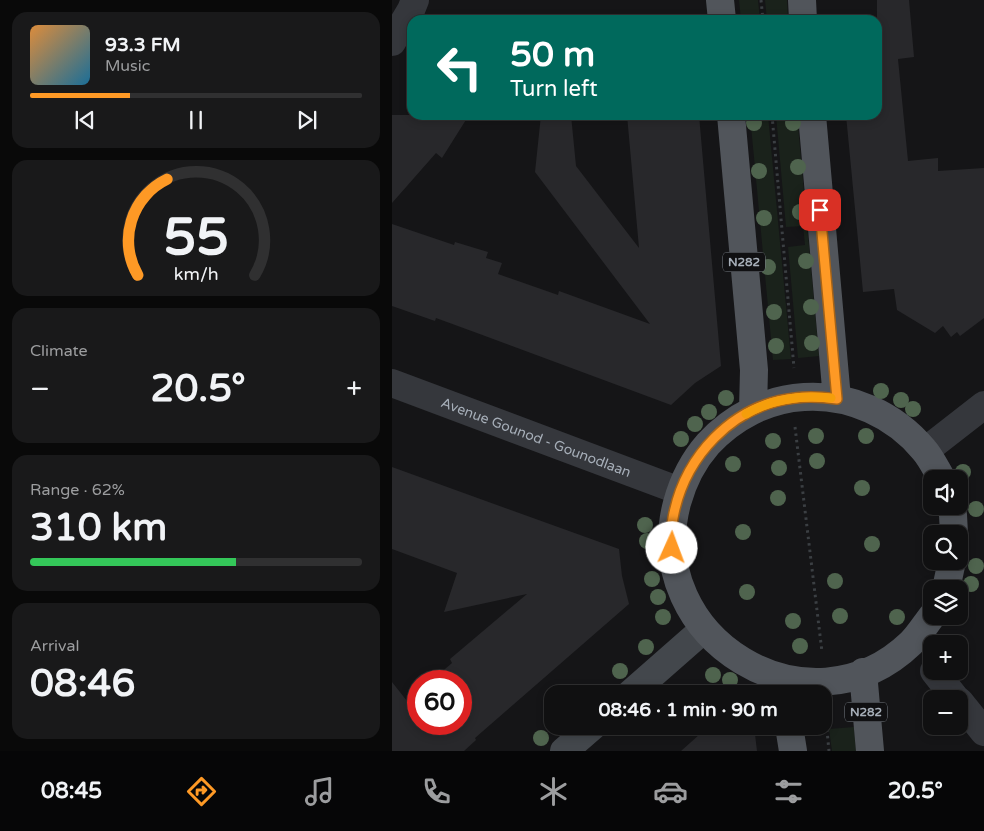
<!DOCTYPE html>
<html lang="en">
<head>
<meta charset="utf-8">
<style>
  :root { --surface:#101011; --page:#19191a; --text:#f1f3f6; --muted:#9c9d9f; --line:#303031; --accent:#fe9925 }
  body { margin:0; font-family:"Varela Round",sans-serif; background:var(--page); color:var(--text); height:100vh; display:flex; flex-direction:column; font-size:19px; white-space:nowrap }
  * { box-sizing:border-box; margin:0 }
  p { font-size:16px; color:var(--muted) }
  .icon { flex:none; width:28px; height:28px; fill:none; stroke:currentColor; stroke-width:2; stroke-linecap:round; stroke-linejoin:round }
  .map { position:relative; flex:1; overflow:hidden }
  .side { display:flex; flex-direction:column; gap:12px; padding:12px; background:#090909; width:392px }
  .side>* { flex:none }
  .hud { position:absolute; left:15px; top:15px; width:475px; height:105px; border-radius:15px; box-shadow:0 2px 8px #0003,0 0 0 1px var(--line); background:#00695c; color:#fff; overflow:hidden }
  .buttons { position:absolute; left:531px; top:470px; display:grid; gap:10px }
  .buttons a { display:grid; place-items:center; width:45px; height:45px; border-radius:10px; background:var(--surface); box-shadow:0 2px 8px #0003,0 0 0 1px var(--line); font-size:25px }
  .speed { position:absolute; left:15px; top:670px; display:flex; gap:10px; font-size:25px; font-weight:700; text-align:center }
  .speed>* { display:grid; place-content:center; width:65px; height:65px; border-radius:50%; background:var(--surface); box-shadow:0 2px 8px #0003,0 0 0 1px var(--line); line-height:1 }
  .speed .limit { border:8px solid #d22; background:#fff; color:#111 }
  .pin { position:absolute; display:grid; place-items:center; width:42px; height:42px; color:#fff; margin:-21px; border-radius:10px; box-shadow:0 2px 8px #0006 }
  .me { position:absolute; width:55px; margin:-28px; rotate:2deg; stroke-linejoin:round; filter:drop-shadow(0 0 4px #0008) }
  .turn { display:flex; align-items:center; gap:18px; height:105px; padding:0 20px; font-size:22px }
  .turn .icon { width:65px; height:65px; stroke-width:2.5 }
  .turn b { display:block; font-size:35px; line-height:42px }
  .big { font-size:38px; font-weight:800; line-height:1.1 }
  .side .card { flex:1; display:flex; flex-direction:column; justify-content:center; gap:8px; min-width:0; padding:0 18px; border-radius:15px; background:var(--page) }
  .side .dial { align-items:center; gap:0 }
  .dial svg { height:130px; overflow:visible; fill:none; stroke:var(--line); stroke-width:7; stroke-linecap:round; text-anchor:middle }
  .dial text { fill:var(--text); stroke:none }
  .song { display:flex; align-items:center; gap:15px }
  .cover { width:60px; height:60px; border-radius:8px; background:linear-gradient(135deg,hsl(30 70% 55%),hsl(200 70% 35%)) }
  .played { height:5px; border-radius:2px; background:linear-gradient(90deg,var(--accent) 30%,var(--line) 30%) }
  .keys { display:flex; justify-content:space-around; direction:ltr }
  .heat { display:flex; justify-content:space-between; align-items:center; font-size:28px; direction:ltr }
  .charge { height:8px; border-radius:4px; background:linear-gradient(90deg,#34c759 62%,var(--line) 0) }
  .trip { position:absolute; left:152px; top:685px; width:288px; height:50px; border-radius:15px; background:var(--surface); box-shadow:0 2px 8px #0003,0 0 0 1px var(--line); font-weight:800; line-height:50px; text-align:center }
  .tab-bar { display:flex; height:80px; justify-content:space-around; align-items:center; background:#060607; color:var(--muted) }
  .tab-bar .icon { width:35px; height:35px }
  .tab-bar .active { color:var(--accent) }
  .tab-bar b { font-size:22px; color:var(--text) }
  main { display:flex; flex:1; min-height:0 }
  .map>svg:first-child { display:block }
  .green { fill:#1a221b }
  .building { fill:#28282b }
  .lines { fill:none; stroke-linecap:round; stroke-linejoin:round }
  .path { stroke:#3b3f43; stroke-width:3; stroke-dasharray:2.5 4; stroke-linecap:butt }
  .street { stroke:#35373c; stroke-width:28 }
  .secondary { stroke:#43474c; stroke-width:28 }
  .primary { stroke:#51555b; stroke-width:28 }
  .tree { fill:#4f644e }
  .route-casing { stroke:#a56318; stroke-width:12 }
  .route { stroke:#fe9925; stroke-width:9 }
  .slow { stroke:#f59e0b; stroke-width:9 }
  .labels { text-anchor:middle; stroke-width:5; stroke-linejoin:round; paint-order:stroke }
  .shield { fill:#101012; stroke:#797f86; stroke-width:1 }
  .shield-label { font-size:12px; font-weight:bold; fill:#a6aeb8 }
  .street-label { font-size:14px; fill:#a6aeb8; stroke:#101012 }
</style>
</head>
<body>
<main>
<section class="side">
<div class="card">
<div class="song"><i class="cover"></i><div><b>93.3 FM</b><p>Music</p></div></div>
<div class="played"></div>
<div class="keys"><svg class="icon" aria-label="previous" viewBox="0 0 24 24"><path d="M18 5L8 12l10 7zM5 5v14"/></svg><svg class="icon" aria-label="pause" viewBox="0 0 24 24"><path d="M8 5v14M16 5v14"/></svg><svg class="icon" aria-label="next" viewBox="0 0 24 24"><path d="M6 5l10 7-10 7zM19 5v14"/></svg></div>
</div>
<div class="card dial"><svg viewBox="0 0 100 80">
<path d="M14 69A42 42 0 1 1 86 69"/>
<path d="M14 69A42 42 0 0 1 32 10" stroke="#fe9925"/>
<text x="50" y="56" font-size="32" font-weight="700">55</text>
<text x="50" y="72" font-size="11">km/h</text>
</svg></div>
<div class="card"><p>Climate</p>
<div class="heat"><a>−</a><b class="big">20.5°</b><a>+</a></div>
</div>
<div class="card"><p>Range · 62%</p><b class="big">310 km</b><div class="charge"></div></div>
<div class="card"><p>Arrival</p><b class="big">08:46</b></div>
</section>
<div class="map">
<svg width="592" height="751" viewBox="0 0 592 751">
  <rect width="100%" height="100%" fill="#151517"/>
  <path class="green" d="M 347,0 L 366,0 L 368,20 L 349,20 Z
    M 373,0 L 395,0 L 396,20 L 375,20 Z
    M 358,115 L 376,115 L 399,359 L 381,360 Z
    M 384,115 L 405,115 L 427,356 L 406,358 L 396,247 L 413,245 L 411,226 L 394,227 Z
    M 462,727 L 464,751 L 440,751 L 437,729 Z"/>
  <path class="building" d="M 485,0 L 517,0 L 522,57 L 506,59 L 516,161 L 546,158 L 546,171 L 592,168 L 592,318 L 568,336 L 565,332 L 559,337 L 551,326 L 543,333 L 505,310 L 502,289 L 471,292 L 454,115 L 485,115 Z
    M 0,115 L 77,115 L 50,158 L 44,153 L 0,203 Z
    M 149,115 L 179,115 L 184,166 L 247,248 L 235,115 L 307,115 L 329,366 L 303,383 L 279,405 L 85,333 L 44,318 L 43,321 L 0,306 L 0,224 L 62,245 L 63,242 L 96,252 L 94,258 L 110,263 L 106,274 L 166,295 L 167,291 L 258,324 L 143,172 Z
    M 0,467 L 227,549 L 230,576 L 237,604 L 83,738 L 84,740 L 72,751 L 0,751 L 0,682 L 15,701 L 26,692 L 26,724 L 69,724 L 69,681 L 39,681 L 60,663 L 58,659 L 135,594 L 52,612 L 65,573 L 0,549 Z
    M 317,726 L 362,726 L 365,751 L 289,751 Z"/>
  <g class="lines">
    <path class="path" d="M 369,0 L 371,20
      M 380,115 L 402,368
      M 403,427 L 430,652
      M 433,710 L 437,751"/>
    <g class="street">
      <path d="M 0,42 L 19,10 L 23,0"/>
      <path id="s1" d="M 0,383 L 288,491"/>
      <path d="M 533,451 L 592,405"/>
      <path d="M 542,671 L 564,699"/>
      <path d="M 568,702 L 592,732"/>
    </g>
    <path class="secondary" d="M 238,694 L 312,629
      M 172,751 L 201,726"/>
    <path class="primary" d="M 328,0 L 330,20
      M 410,0 L 411,20
      M 339,115 L 362,370 L 361,410
      M 420,115 L 445,399
      M 559,506 L 561,515 L 562,534
      M 554,589 L 560,561
      M 540,616 C 533,625 527,635 519,643 C 417,741 249,639 285,503 C 291,481 301,461 316,444 C 341,417 375,399 412,397 C 458,394 503,415 532,450 C 539,458 544,469 550,479
      M 471,672 L 478,751
      M 397,726 L 401,751"/>
  </g>
  <g class="tree">
    <circle cx="362" cy="123" r="8"/>
    <circle cx="401" cy="123" r="8"/>
    <circle cx="406" cy="167" r="8"/>
    <circle cx="367" cy="171" r="8"/>
    <circle cx="408" cy="212" r="8"/>
    <circle cx="372" cy="218" r="8"/>
    <circle cx="414" cy="261" r="8"/>
    <circle cx="376" cy="267" r="8"/>
    <circle cx="419" cy="307" r="8"/>
    <circle cx="382" cy="312" r="8"/>
    <circle cx="420" cy="343" r="8"/>
    <circle cx="384" cy="346" r="8"/>
    <circle cx="489" cy="391" r="8"/>
    <circle cx="334" cy="398" r="8"/>
    <circle cx="509" cy="400" r="8"/>
    <circle cx="521" cy="409" r="8"/>
    <circle cx="317" cy="412" r="8"/>
    <circle cx="303" cy="424" r="8"/>
    <circle cx="424" cy="436" r="8"/>
    <circle cx="474" cy="436" r="8"/>
    <circle cx="289" cy="439" r="8"/>
    <circle cx="381" cy="441" r="8"/>
    <circle cx="425" cy="461" r="8"/>
    <circle cx="341" cy="464" r="8"/>
    <circle cx="387" cy="468" r="8"/>
    <circle cx="571" cy="472" r="8"/>
    <circle cx="470" cy="488" r="8"/>
    <circle cx="386" cy="498" r="8"/>
    <circle cx="584" cy="509" r="8"/>
    <circle cx="253" cy="525" r="8"/>
    <circle cx="351" cy="532" r="8"/>
    <circle cx="255" cy="541" r="8"/>
    <circle cx="480" cy="544" r="8"/>
    <circle cx="584" cy="566" r="8"/>
    <circle cx="260" cy="579" r="8"/>
    <circle cx="443" cy="581" r="8"/>
    <circle cx="579" cy="584" r="8"/>
    <circle cx="355" cy="592" r="8"/>
    <circle cx="266" cy="597" r="8"/>
    <circle cx="448" cy="616" r="8"/>
    <circle cx="271" cy="617" r="8"/>
    <circle cx="505" cy="617" r="8"/>
    <circle cx="401" cy="621" r="8"/>
    <circle cx="408" cy="646" r="8"/>
    <circle cx="254" cy="647" r="8"/>
    <circle cx="228" cy="671" r="8"/>
    <circle cx="321" cy="675" r="8"/>
    <circle cx="338" cy="680" r="8"/>
    <circle cx="149" cy="738" r="8"/>
  </g>
  <g class="lines">
    <defs>
      <path id="route" d="M 280,548 C 280,538 279,528 281,518 C 292,457 340,405 403,398 C 417,396 431,397 445,399 L 428,210"/>
    </defs>
    <use href="#route" class="route-casing"/>
    <use href="#route" class="route"/>
    <path class="slow" d="M 354,414 C 380,399 410,395 439,398"/>
  </g>
  <g class="labels">
    <g class="shield">
      <rect x="331" y="252.5" width="42" height="19" rx="4"/>
      <rect x="453" y="702.5" width="42" height="19" rx="4"/>
    </g>
    <g class="shield-label">
      <text x="352" y="266">N282</text>
      <text x="474" y="716">N282</text>
    </g>
    <g class="street-label">
      <text dy="5" stroke="none"><textPath href="#s1" startOffset="154">Avenue Gounod - Gounodlaan</textPath></text>
    </g>
  </g>
</svg>
<div class="buttons">
<a><svg class="icon" aria-label="sound" viewBox="0 0 24 24"><path d="M4 9h4l5-4v14l-5-4H4zM17 9q2 3 0 6"/></svg></a>
<a><svg class="icon" aria-label="search" viewBox="0 0 24 24"><circle cx="10" cy="10" r="6"/><path d="M15 15l6 6"/></svg></a>
<a><svg class="icon" aria-label="layers" viewBox="0 0 24 24"><path d="M12 4l9 5-9 5-9-5zM3 14l9 5 9-5"/></svg></a>
<a>+</a>
<a>−</a>
</div>
<div class="speed"><div class="limit">60</div></div>
<div class="pin" style="left:428px;top:210px;background:#d93025"><svg class="icon" aria-label="arrive" viewBox="0 0 24 24"><path d="M6 21V4h12l-3 4 3 4H6"/></svg></div>
<svg class="me" style="left:280px;top:548px" viewBox="-20 -20 40 40"><circle r="19" fill="#fff"/><path d="M0-13L10 11 0 6-10 11z" fill="#fe9925"/></svg>
<div class="trip">08:46 · 1 min · 90 m</div>
<div class="hud">
<div class="turn"><svg class="icon" aria-label="left" viewBox="0 0 24 24"><path d="M17 20v-9H6M10 6l-5 5 5 5"/></svg><div><b>50 m</b>Turn left</div></div>
</div>
</div>
</main>
<nav class="tab-bar">
<b>08:45</b>
<svg class="icon active" aria-label="directions" viewBox="0 0 24 24"><path d="M12 3l9 9-9 9-9-9zM9 14v-3h6M13 9l2 2-2 2"/></svg>
<svg class="icon" aria-label="music" viewBox="0 0 24 24"><path d="M9 18V5l10-2v13"/><circle cx="6" cy="18" r="3"/><circle cx="16" cy="16" r="3"/></svg>
<svg class="icon" aria-label="phone" viewBox="0 0 24 24"><path d="M5 4h4l2 5-3 2q2 4 5 5l2-3 5 2v4C11 20 4 13 5 4z"/></svg>
<svg class="icon" aria-label="climate" viewBox="0 0 24 24"><path d="M12 3v18M4 7l16 10M4 17L20 7"/></svg>
<svg class="icon" aria-label="car" viewBox="0 0 24 24"><path d="M5 17H2v-5l4-1 3-4h7l3 4 3 1v5h-3M9 17h6M6 11h13"/><circle cx="7" cy="17" r="2"/><circle cx="17" cy="17" r="2"/></svg>
<svg class="icon" aria-label="filters" viewBox="0 0 24 24"><path d="M4 7h16M4 17h16"/><circle cx="9" cy="7" r="2"/><circle cx="15" cy="17" r="2"/></svg>
<b>20.5°</b>
</nav>
</body>
</html>
